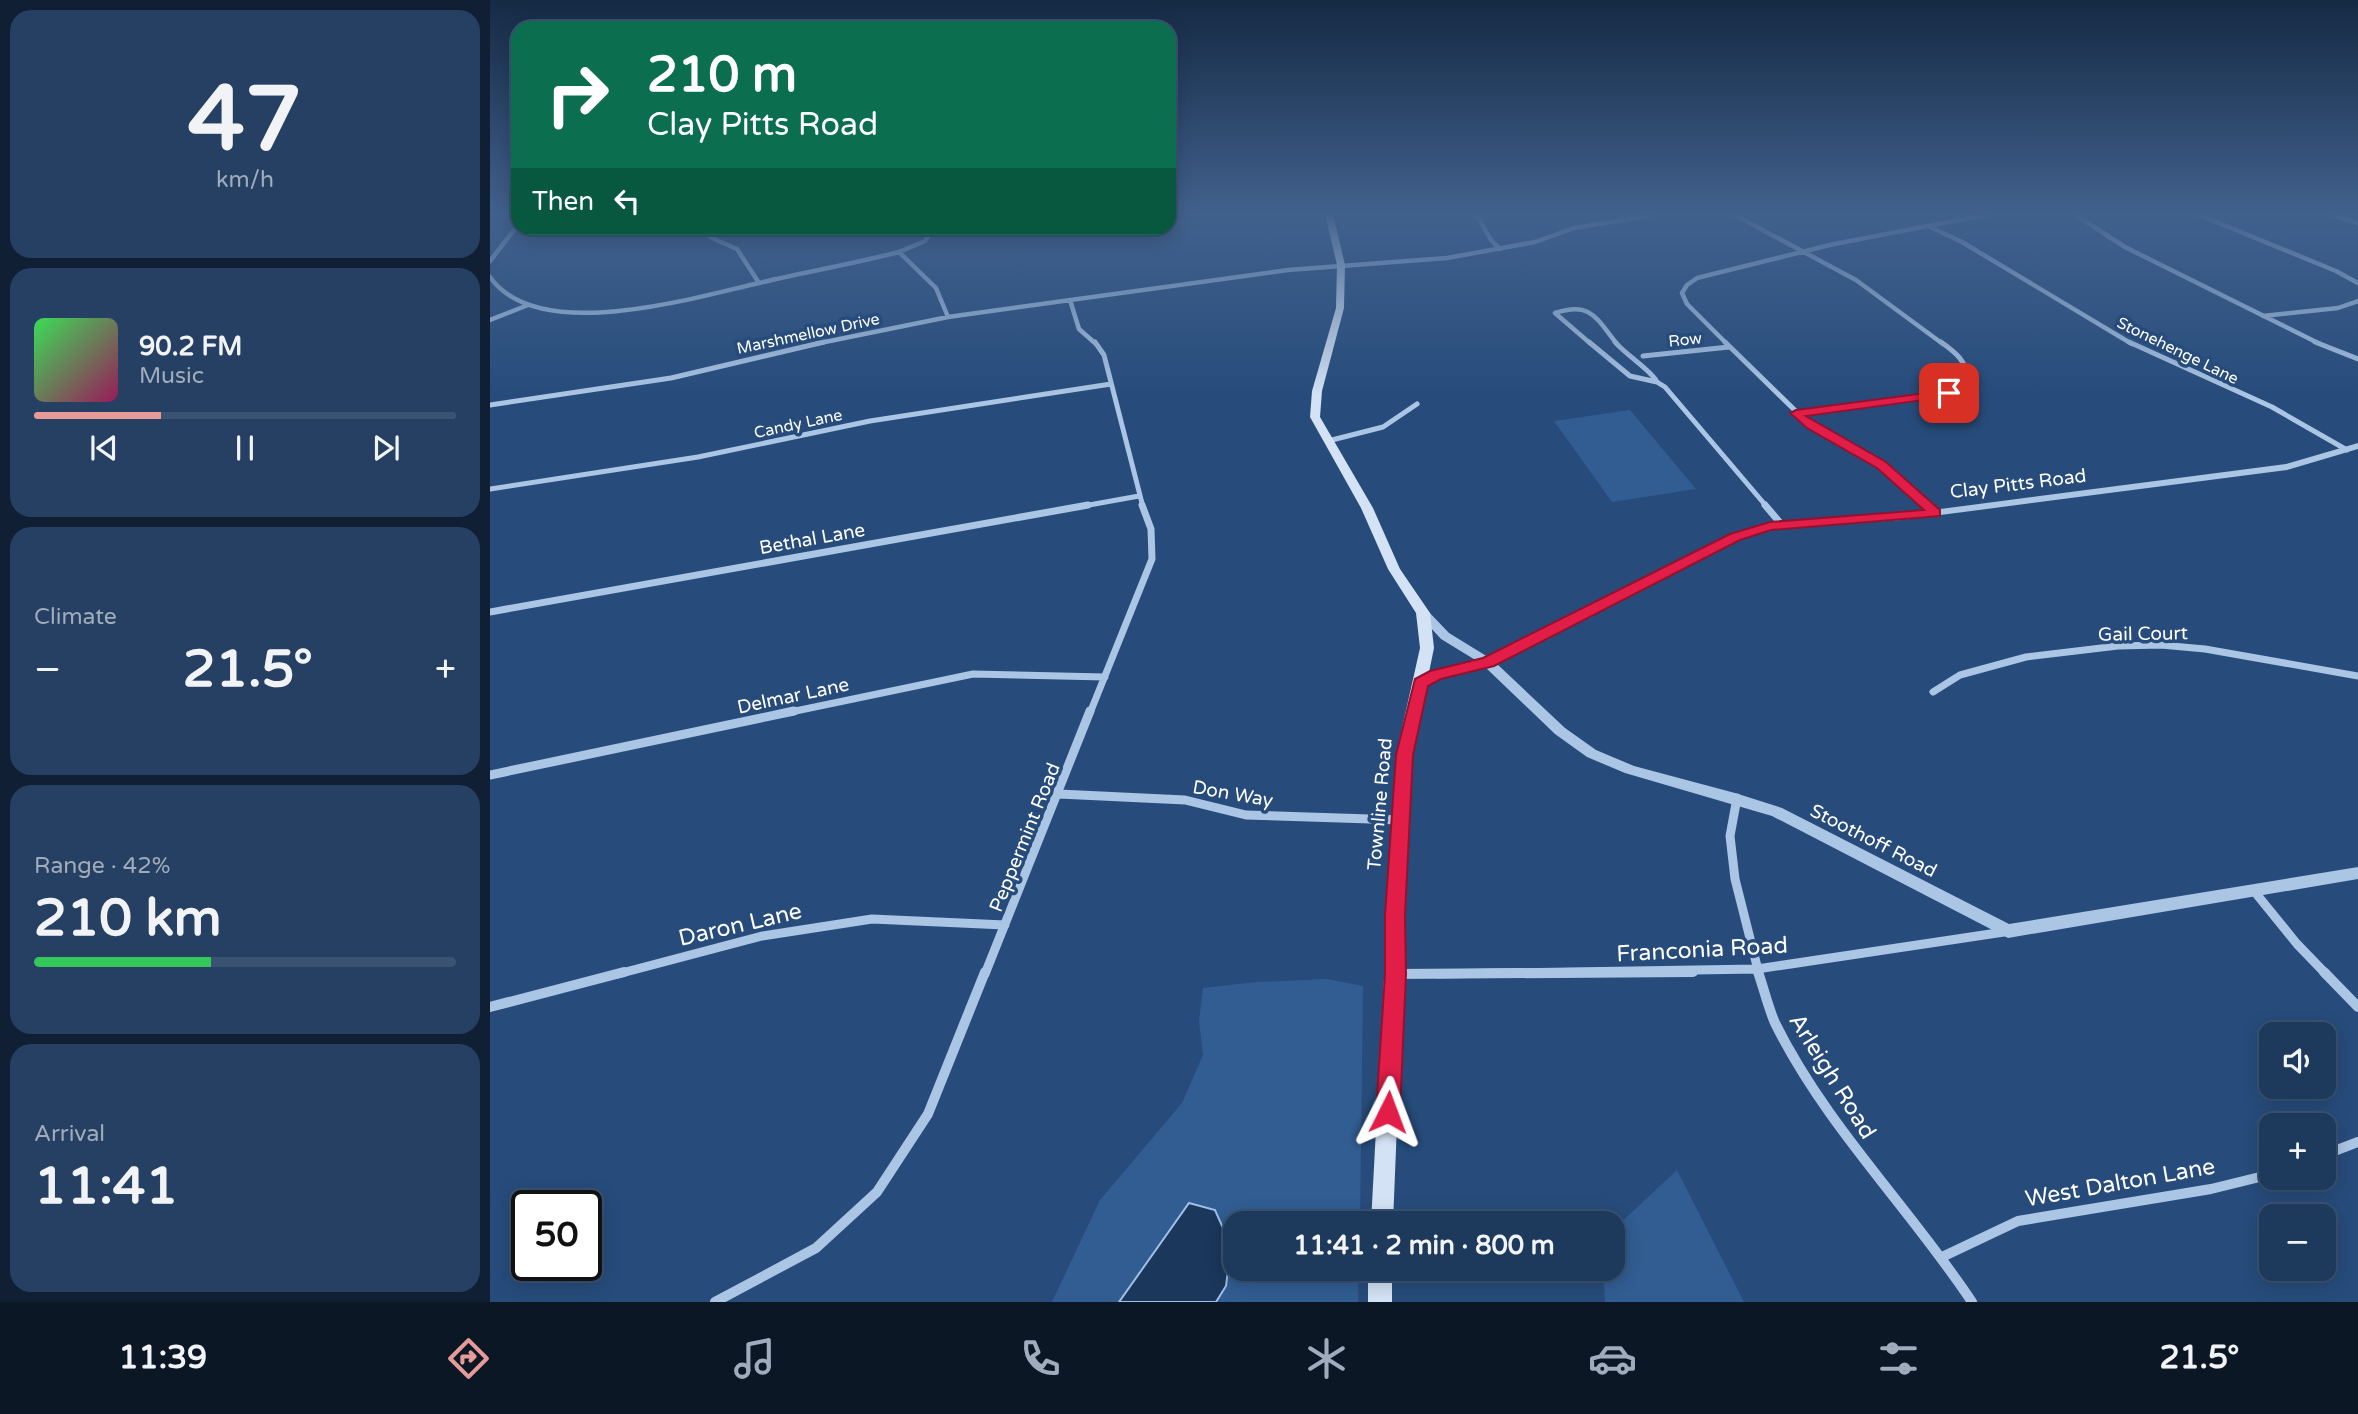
<!DOCTYPE html>
<html lang="en">
<head>
<meta charset="utf-8">
<style>
  :root { --surface:#1d395c; --page:#254062; --text:#f1f3f6; --muted:#a0acbb; --line:#3b5372; --accent:#e69b98 }
  body { margin:0; font-family:"Varela Round",sans-serif; background:var(--page); color:var(--text); height:100vh; display:flex; flex-direction:column; font-size:26px; white-space:nowrap }
  * { box-sizing:border-box; margin:0 }
  p { font-size:23px; color:var(--muted) }
  .icon { flex:none; width:38px; height:38px; fill:none; stroke:currentColor; stroke-width:2; stroke-linecap:round; stroke-linejoin:round }
  .map { position:relative; flex:1; overflow:hidden }
  .panel { display:flex; flex-direction:column; gap:10px; padding:10px; background:#101f33; width:490px }
  .panel>* { flex:none }
  .top-card { position:absolute; left:21px; top:21px; width:665px; height:214px; border-radius:21px; box-shadow:0 4px 18px #0003,0 0 0 2px var(--line); background:#0b6e4f; color:#fff; overflow:hidden }
  .controls { position:absolute; left:1769px; top:1022px; display:grid; gap:14px }
  .controls a { display:grid; place-items:center; width:77px; height:77px; border-radius:14px; background:var(--surface); box-shadow:0 4px 18px #0003,0 0 0 2px var(--line); font-size:35px }
  .speed { position:absolute; left:21px; top:1190px; display:flex; gap:14px; font-size:35px; font-weight:700; text-align:center }
  .speed>* { display:grid; place-content:center; width:91px; height:91px; border-radius:50%; background:var(--surface); box-shadow:0 4px 18px #0003,0 0 0 2px var(--line); line-height:1 }
  .speed .limit { border:4px solid #111; border-radius:10px; background:#fff; color:#111 }
  .pin { position:absolute; display:grid; place-items:center; width:60px; height:60px; color:#fff; margin:-30px; border-radius:14px; box-shadow:0 4px 10px #0006 }
  .me { position:absolute; width:77px; margin:-38px; rotate:3deg; stroke-linejoin:round; filter:drop-shadow(0 0 5px #0008) }
  .turn { display:flex; align-items:center; gap:24px; height:147px; padding:0 21px; font-size:32px }
  .turn .icon { width:91px; height:91px; stroke-width:2.5 }
  .turn b { display:block; font-size:49px; line-height:60px }
  .then { display:flex; align-items:center; height:66px; padding:0 21px; background:#0003; gap:14px; font-size:26px }
  .big { font-size:52px; font-weight:800; line-height:1.1 }
  .panel .card { flex:1; display:flex; flex-direction:column; justify-content:center; gap:10px; min-width:0; padding:0 24px; border-radius:21px; background:var(--page) }
  .panel .dial { align-items:center; gap:0 }
  .dial b { font-size:91px; line-height:1 }
  .song { display:flex; align-items:center; gap:21px }
  .cover { width:84px; height:84px; border-radius:10px; background:linear-gradient(135deg,hsl(130 70% 55%),hsl(330 70% 35%)) }
  .played { height:7px; border-radius:4px; background:linear-gradient(90deg,var(--accent) 30%,var(--line) 30%) }
  .keys { display:flex; justify-content:space-around; direction:ltr }
  .heat { display:flex; justify-content:space-between; align-items:center; font-size:38px; direction:ltr }
  .charge { height:10px; border-radius:5px; background:linear-gradient(90deg,#34c759 42%,var(--line) 0) }
  .trip { position:absolute; left:733px; top:1211px; width:402px; height:70px; border-radius:21px; background:var(--surface); box-shadow:0 4px 18px #0003,0 0 0 2px var(--line); font-weight:800; line-height:70px; text-align:center }
  .dock { display:flex; height:112px; justify-content:space-around; align-items:center; background:#0c1725; color:var(--muted) }
  .dock .icon { width:49px; height:49px }
  .dock .current { color:var(--accent) }
  .dock b { font-size:32px; color:var(--text) }
  main { display:flex; flex:1; min-height:0 }
  .map>svg:first-child { display:block }
  .green { fill:#315d92 }
  .water { fill:#1b375b; stroke:#9fbfe4; stroke-width:2 }
  .lines { fill:none; stroke-linecap:round; stroke-linejoin:round }
  .minor-far4 { stroke:#abc5e4; stroke-width:4.5 }
  .minor-far3 { stroke:#abc5e4; stroke-width:5 }
  .minor-far2 { stroke:#abc5e4; stroke-width:7 }
  .minor-far1 { stroke:#abc5e4; stroke-width:9 }
  .minor { stroke:#abc5e4; stroke-width:10 }
  .tertiary { fill:#abc5e4; fill-rule:evenodd }
  .secondary { fill:#d3e2f4; fill-rule:evenodd }
  .route { fill:#e11d48; stroke:#92132f; stroke-width:2 }
  .labels { text-anchor:middle; stroke-width:7; stroke-linejoin:round; paint-order:stroke }
  .far-street-label { font-size:16px; fill:#fff; stroke:#274c7b }
  .street-label { font-size:19px; fill:#fff; stroke:#274c7b }
  .near-street-label { font-size:23px; fill:#fff; stroke:#274c7b }
</style>
</head>
<body>
<main>
<section class="panel">
<div class="card dial"><b>47</b><p>km/h</p></div>
<div class="card">
<div class="song"><i class="cover"></i><div><b>90.2 FM</b><p>Music</p></div></div>
<div class="played"></div>
<div class="keys"><svg class="icon" aria-label="previous" viewBox="0 0 24 24"><path d="M18 5L8 12l10 7zM5 5v14"/></svg><svg class="icon" aria-label="pause" viewBox="0 0 24 24"><path d="M8 5v14M16 5v14"/></svg><svg class="icon" aria-label="next" viewBox="0 0 24 24"><path d="M6 5l10 7-10 7zM19 5v14"/></svg></div>
</div>
<div class="card"><p>Climate</p>
<div class="heat"><a>−</a><b class="big">21.5°</b><a>+</a></div>
</div>
<div class="card"><p>Range · 42%</p><b class="big">210 km</b><div class="charge"></div></div>
<div class="card"><p>Arrival</p><b class="big">11:41</b></div>
</section>
<div class="map">
<svg width="1868" height="1302" viewBox="0 0 1868 1302">
  <rect width="100%" height="100%" fill="#274c7b"/>
  <path class="green" d="M 1140,410 L 1206,489 L 1122,502 L 1064,421 Z
    M 837,979 L 873,986 L 870,1223 L 746,1223 L 746,1269 L 869,1269 L 868,1302 L 562,1302 L 610,1200 L 692,1103 L 713,1055 L 709,1021 L 713,988 L 766,982 Z
    M 1187,1170 L 1254,1302 L 1115,1302 L 1113,1269 L 1124,1269 L 1124,1229 Z"/>
  <path class="water" d="M 699,1203 L 725,1210 L 741,1246 L 736,1286 L 726,1302 L 629,1302 Z"/>
  <g class="lines">
    <path class="minor-far4" d="M 986,214 L 1001,240 L 1010,249
      M 1243,214 L 1366,280 L 1453,344
      M 1584,214 L 1635,247 L 1830,344
      M 1707,214 L 1846,271 L 1868,283
      M 1840,214 L 1868,223
      M 1438,226 L 1472,242 L 1642,344
      M 209,228 L 224,239 L 247,249 L 269,283
      M 409,252 L 446,288 L 458,317
      M 0,261 L 28,225
      M 0,277 C 48,345 202,298 269,283 C 315,272 362,264 409,252 L 435,241 L 444,228
      M 580,300 L 589,329 L 606,344
      M 1773,316 L 1848,308 L 1868,301
      M 0,320 L 38,305
      M 325,344 L 458,317 L 798,270 L 957,258 L 1045,242 L 1084,228 L 1169,214
      M 1101,344 L 1065,313 C 1101,301 1106,318 1127,344
      M 1237,344 L 1197,304 L 1192,293 L 1197,285 L 1207,278 L 1344,244 L 1500,214"/>
    <path class="minor-far3" d="M 605,342 L 614,355 L 653,507
      M 1099,342 L 1140,376 L 1167,382
      M 1125,342 C 1136,355 1162,371 1167,382
      M 1235,342 L 1321,426 L 1392,465 L 1438,507
      M 1639,342 L 1782,407 L 1857,450
      M 1825,342 L 1868,359
      M 1153,356 L 1239,347
      M 1167,382 L 1175,387 L 1277,507
      M 0,405 L 181,378 L 334,342
      M 1306,413 L 1459,393 L 1478,380 C 1477,361 1465,352 1451,342
      M 838,441 L 893,427 L 927,404
      M 0,489 L 208,457 L 380,421 L 621,384
      M 588,507 L 649,496"/>
    <path class="minor-far2" d="M 1275,505 L 1292,525
      M 1436,505 L 1445,513
      M 0,612 L 598,505
      M 1443,692 L 1470,675 L 1536,657 L 1628,646 L 1671,645 L 1715,649 L 1868,676
      M 296,713 L 483,674 L 615,677
      M 600,713 L 662,559 L 661,529 L 652,505"/>
    <path class="minor-far1" d="M 0,775 L 304,711
      M 569,794 L 695,800 L 756,815 L 911,820
      M 1247,798 L 1240,836 L 1245,879 L 1269,974
      M 1764,891 L 1807,944 L 1836,974
      M 128,974 L 272,936 L 382,919 L 515,925
      M 495,974 L 600,711
      M 948,974 L 1267,969 L 1514,932"/>
    <path class="minor" d="M 1268,972 C 1274,989 1278,1007 1285,1023 C 1336,1126 1419,1207 1482,1302
      M 1834,972 L 1868,1007
      M 906,974 L 1203,972
      M 0,1007 L 134,972
      M 1834,1155 L 1868,1142
      M 1452,1257 L 1528,1221 L 1721,1189 L 1782,1174
      M 225,1302 L 326,1248 L 387,1192 L 438,1114 L 495,972"/>
    <path class="tertiary" d="M 1868,443 L 1868,449 L 1797,470 L 1412,520 L 1281,529 L 1249,539 L 1006,663 L 1075,728 L 1106,750 L 1144,766 L 1245,793 L 1292,808 L 1519,924 L 1868,867 L 1868,879 L 1518,938 L 1282,816 L 1135,773 L 1097,757 L 1065,734 L 995,667 L 950,678 L 931,687 L 925,683 C 939,668 967,666 987,661 L 951,639 L 927,613 L 933,609 L 937,610 L 959,633 L 998,657 L 1241,535 L 1280,523 L 1412,514 L 1796,464 Z"/>
    <path class="secondary" d="M 835,214 L 843,214 L 855,265 L 854,308 L 832,391 L 830,417 L 883,508 L 910,569 L 940,613 L 944,648 L 922,755 L 903,1223 L 881,1223 L 906,755 L 930,648 L 926,613 L 898,569 L 871,508 L 820,417 L 822,391 L 846,308 L 847,265 Z
      M 878,1269 L 902,1269 L 902,1302 L 878,1302 Z"/>
  </g>
  <linearGradient id="sky" x2="0" y2="1"><stop stop-color="#152a44"/><stop offset="0.54" stop-color="#41618d"/><stop offset="1" stop-color="#41618d" stop-opacity="0"/></linearGradient>
  <rect width="1868" height="396" fill="url(#sky)"/>
  <path class="route" d="M 1459,390 L 1463,391 L 1463,396 L 1316,416 L 1396,462 L 1450,510 L 1450,516 L 1281,530 L 1250,540 L 1004,666 L 951,679 L 938,686 L 923,755 L 915,915 L 916,974 L 910,1112 L 907,1121 L 898,1124 L 890,1121 L 886,1112 L 895,974 L 895,915 L 906,755 L 925,679 L 940,671 L 993,658 L 1240,534 L 1280,522 L 1434,510 L 1387,468 L 1317,428 L 1300,413 L 1306,410 Z"/>
  <g class="labels">
    <g class="far-street-label">
      <text transform="translate(318 333) rotate(-12)" y="6">Marshmellow Drive</text>
      <text transform="translate(1195 339) rotate(-6)" y="6">Row</text>
      <text transform="translate(1688 350) rotate(26)" y="6">Stonehenge Lane</text>
      <text transform="translate(308 423) rotate(-12)" y="6">Candy Lane</text>
    </g>
    <g class="street-label">
      <text transform="translate(1528 483) rotate(-7)" y="7">Clay Pitts Road</text>
      <text transform="translate(322 538) rotate(-10)" y="7">Bethal Lane</text>
      <text transform="translate(1653 633) rotate(-1)" y="7">Gail Court</text>
      <text transform="translate(303 695) rotate(-12)" y="7">Delmar Lane</text>
      <text transform="translate(743 793) rotate(10)" y="7">Don Way</text>
      <text transform="translate(889 804) rotate(-85)" y="7">Townline Road</text>
      <text transform="translate(534 837) rotate(-68)" y="7">Peppermint Road</text>
      <text transform="translate(1384 840) rotate(27)" y="7">Stoothoff Road</text>
    </g>
    <g class="near-street-label">
      <text transform="translate(250 924) rotate(-13)" y="8">Daron Lane</text>
      <text transform="translate(1212 949) rotate(-3)" y="8">Franconia Road</text>
      <text transform="translate(1343 1076) rotate(58)" y="8">Arleigh Road</text>
      <text transform="translate(1630 1182) rotate(-10)" y="8">West Dalton Lane</text>
    </g>
  </g>
</svg>
<div class="controls">
<a><svg class="icon" aria-label="sound" viewBox="0 0 24 24"><path d="M4 9h4l5-4v14l-5-4H4zM17 9q2 3 0 6"/></svg></a>
<a>+</a>
<a>−</a>
</div>
<div class="speed"><div class="limit">50</div></div>
<div class="pin" style="left:1459px;top:393px;background:#d93025"><svg class="icon" aria-label="arrive" viewBox="0 0 24 24"><path d="M6 21V4h12l-3 4 3 4H6"/></svg></div>
<svg class="me" style="left:898px;top:1112px" viewBox="-20 -20 40 40"><path d="M0-17L14 15 0 8-14 15z" fill="#e11d48" stroke="#fff" stroke-width="4"/></svg>
<div class="trip">11:41 · 2 min · 800 m</div>
<div class="top-card">
<div class="turn"><svg class="icon" aria-label="right" viewBox="0 0 24 24"><path d="M7 20v-9h11M14 6l5 5-5 5"/></svg><div><b>210 m</b>Clay Pitts Road</div></div>
<div class="then">Then<svg class="icon" aria-label="left" viewBox="0 0 24 24"><path d="M17 20v-9H6M10 6l-5 5 5 5"/></svg></div>
</div>
</div>
</main>
<nav class="dock">
<b>11:39</b>
<svg class="icon current" aria-label="directions" viewBox="0 0 24 24"><path d="M12 3l9 9-9 9-9-9zM9 14v-3h6M13 9l2 2-2 2"/></svg>
<svg class="icon" aria-label="music" viewBox="0 0 24 24"><path d="M9 18V5l10-2v13"/><circle cx="6" cy="18" r="3"/><circle cx="16" cy="16" r="3"/></svg>
<svg class="icon" aria-label="phone" viewBox="0 0 24 24"><path d="M5 4h4l2 5-3 2q2 4 5 5l2-3 5 2v4C11 20 4 13 5 4z"/></svg>
<svg class="icon" aria-label="climate" viewBox="0 0 24 24"><path d="M12 3v18M4 7l16 10M4 17L20 7"/></svg>
<svg class="icon" aria-label="car" viewBox="0 0 24 24"><path d="M5 17H2v-5l4-1 3-4h7l3 4 3 1v5h-3M9 17h6M6 11h13"/><circle cx="7" cy="17" r="2"/><circle cx="17" cy="17" r="2"/></svg>
<svg class="icon" aria-label="filters" viewBox="0 0 24 24"><path d="M4 7h16M4 17h16"/><circle cx="9" cy="7" r="2"/><circle cx="15" cy="17" r="2"/></svg>
<b>21.5°</b>
</nav>
</body>
</html>
